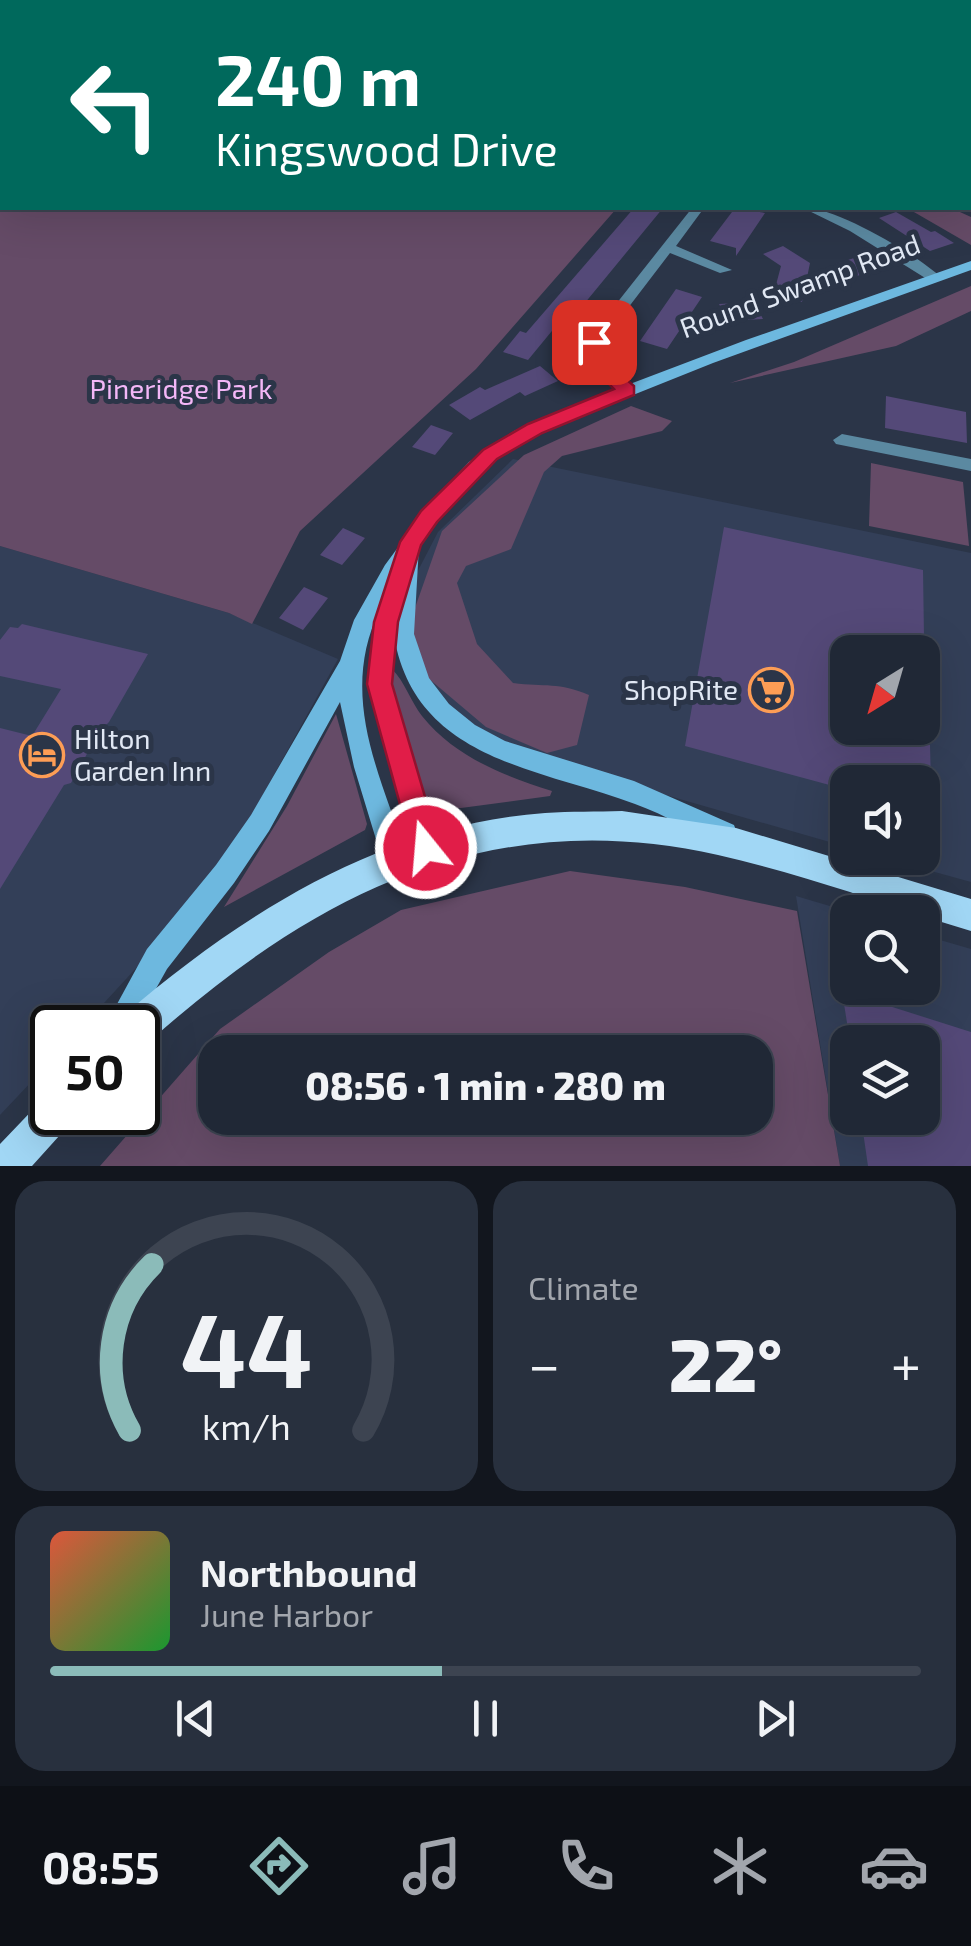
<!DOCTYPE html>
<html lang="en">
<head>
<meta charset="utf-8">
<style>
  :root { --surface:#202836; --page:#28303e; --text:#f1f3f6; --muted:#a2a6ad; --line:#3d4451; --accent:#8bbbb9 }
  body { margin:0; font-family:"Exo 2",sans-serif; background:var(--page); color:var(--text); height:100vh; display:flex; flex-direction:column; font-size:38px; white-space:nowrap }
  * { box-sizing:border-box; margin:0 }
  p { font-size:32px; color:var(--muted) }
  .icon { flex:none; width:55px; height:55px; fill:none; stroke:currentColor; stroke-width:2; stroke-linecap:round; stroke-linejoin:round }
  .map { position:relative; height:1166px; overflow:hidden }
  .details { display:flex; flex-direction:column; gap:15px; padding:15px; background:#12161e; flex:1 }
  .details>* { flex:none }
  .guide { position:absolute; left:0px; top:0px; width:972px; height:210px; box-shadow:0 10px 40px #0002,0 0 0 2px var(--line); background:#00695c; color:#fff; overflow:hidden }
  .needle { width:65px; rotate:217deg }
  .buttons { position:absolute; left:830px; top:635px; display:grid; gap:20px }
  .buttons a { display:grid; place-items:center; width:110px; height:110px; border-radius:20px; background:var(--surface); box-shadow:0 10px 40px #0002,0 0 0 2px var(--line); font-size:50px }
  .speed { position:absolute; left:30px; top:1005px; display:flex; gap:20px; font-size:50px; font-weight:700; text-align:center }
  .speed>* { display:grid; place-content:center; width:130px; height:130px; border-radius:50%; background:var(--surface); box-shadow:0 10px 40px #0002,0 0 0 2px var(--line); line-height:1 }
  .speed .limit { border:5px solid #111; border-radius:15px; background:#fff; color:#111 }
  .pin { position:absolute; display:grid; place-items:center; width:85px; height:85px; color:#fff; margin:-42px; border-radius:20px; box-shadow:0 5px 15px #0006 }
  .me { position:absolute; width:110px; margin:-55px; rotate:343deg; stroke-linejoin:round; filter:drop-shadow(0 0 8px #0008) }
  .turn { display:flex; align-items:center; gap:35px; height:210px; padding:0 50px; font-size:45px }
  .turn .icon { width:130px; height:130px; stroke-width:2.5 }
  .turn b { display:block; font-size:70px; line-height:85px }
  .big { font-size:75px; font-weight:800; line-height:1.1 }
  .details .widget { flex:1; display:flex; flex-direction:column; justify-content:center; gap:15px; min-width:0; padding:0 35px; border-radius:30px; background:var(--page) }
  .details .dial { align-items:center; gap:0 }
  .dial svg { height:260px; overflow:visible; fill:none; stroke:var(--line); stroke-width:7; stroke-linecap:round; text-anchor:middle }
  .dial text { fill:var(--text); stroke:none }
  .song { display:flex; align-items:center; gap:30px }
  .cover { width:120px; height:120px; border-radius:15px; background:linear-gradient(135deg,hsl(10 70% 55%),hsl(130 70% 35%)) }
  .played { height:10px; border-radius:5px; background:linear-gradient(90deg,var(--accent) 45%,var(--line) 45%) }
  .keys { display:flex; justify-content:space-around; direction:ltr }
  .heat { display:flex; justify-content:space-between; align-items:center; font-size:55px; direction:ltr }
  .details .tiles { flex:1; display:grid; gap:15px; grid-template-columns:1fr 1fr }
  .widget:last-child { grid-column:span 2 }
  .trip { position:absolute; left:198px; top:1035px; width:575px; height:100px; border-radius:30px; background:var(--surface); box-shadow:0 10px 40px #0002,0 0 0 2px var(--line); font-weight:800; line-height:100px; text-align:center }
  .dock { display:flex; height:160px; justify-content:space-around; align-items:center; background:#0d1016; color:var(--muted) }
  .dock .icon { width:70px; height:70px }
  .dock .selected { color:var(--accent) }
  .dock b { font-size:45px; color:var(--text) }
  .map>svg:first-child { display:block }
  .built { fill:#333f58; fill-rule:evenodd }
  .green { fill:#654b67; fill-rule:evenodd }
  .building { fill:#544978 }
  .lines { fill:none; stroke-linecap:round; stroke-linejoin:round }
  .minor { fill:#5b89a1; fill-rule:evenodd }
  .secondary { fill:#6db8df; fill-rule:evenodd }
  .primary { fill:#a1d7f5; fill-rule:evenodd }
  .route { fill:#e11d48; stroke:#92132f; stroke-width:2.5 }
  .labels { text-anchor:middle; stroke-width:10; stroke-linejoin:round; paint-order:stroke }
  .street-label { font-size:28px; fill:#e1e8f4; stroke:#2b3548 }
  .park-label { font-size:28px; fill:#f3b7f7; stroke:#2b3548 }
  .poi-label { font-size:28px; fill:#e1e8f4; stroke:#2b3548; text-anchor:end }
</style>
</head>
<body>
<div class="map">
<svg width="971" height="1166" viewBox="0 0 971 1166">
  <rect width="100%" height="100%" fill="#2b3548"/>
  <path class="built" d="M 513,459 L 971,553 L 971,882 L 884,858 L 922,858 L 922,782 L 848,782 L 847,847 L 509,750 L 455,713 L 412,664 L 409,588 L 438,532 ZM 848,652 L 922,652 L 922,728 L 848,728 Z
    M 0,546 L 229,613 L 338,659 L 244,829 L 171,930 L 82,1027 L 52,1028 L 52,1060 L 0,1115 Z
    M 796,896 L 850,912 L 848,988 L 922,988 L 923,935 L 971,949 L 971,1166 L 840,1166 ZM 848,1042 L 922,1042 L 922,1118 L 848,1118 Z"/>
  <path class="green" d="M 0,0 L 971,0 L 971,202 L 970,2 L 2,2 L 2,208 L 617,208 L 476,369 L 300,531 L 252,624 L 229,613 L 0,546 Z
    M 907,208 L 951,208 L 971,217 L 971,245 Z
    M 971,286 L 971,311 L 896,346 L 730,383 L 794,362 Z
    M 631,406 L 672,421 L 662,431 L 562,456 L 544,472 L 511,549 L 466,566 L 457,583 L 477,644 L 513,683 C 545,687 559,682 589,695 L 577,745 L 547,753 L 486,727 L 428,678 L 409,625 L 442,531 L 524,455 Z
    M 871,463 L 963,482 L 969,546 L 869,526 Z
    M 392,669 C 405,682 411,702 422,716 C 456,758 503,775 552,791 L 550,796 L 431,812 L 425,805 L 393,697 Z
    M 336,714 L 367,824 L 365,830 L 224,907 L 287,806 Z
    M 570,871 L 685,887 L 797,911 L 840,1166 L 100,1166 L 220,1029 L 329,952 L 401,910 ZM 215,1052 L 755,1052 L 755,1118 L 215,1118 Z"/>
  <path class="building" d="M 634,208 L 663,208 L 575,315 L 562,327 L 556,326 L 528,360 L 503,352 L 520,331 L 526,333 Z
    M 735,208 L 765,213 L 736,256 L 736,248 L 710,241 Z
    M 896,212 L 931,232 L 935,231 L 954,243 L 930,251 L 879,218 Z
    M 783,246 L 810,263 L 802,302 L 773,296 L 781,266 L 763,254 Z
    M 863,255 L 881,268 L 854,277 L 836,264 Z
    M 676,289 L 702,297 L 667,349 L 640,341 Z
    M 754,302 L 763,319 L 728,321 L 719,304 Z
    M 540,366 L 558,381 L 525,396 L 520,392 L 470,420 L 449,405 L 480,387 L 485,390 Z
    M 886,396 L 966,412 L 967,443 L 885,428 Z
    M 431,425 L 453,433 L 435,455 L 412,447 Z
    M 724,527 L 923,570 L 924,637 L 916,635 L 916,652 L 848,652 L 848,728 L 916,728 L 917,741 L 930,745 L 931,782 L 848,782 L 848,790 L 685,746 Z
    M 343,528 L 365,538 L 342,565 L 320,555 Z
    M 304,587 L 328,598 L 303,630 L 279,618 Z
    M 22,624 L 148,654 L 109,722 L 99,732 L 71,783 L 64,785 L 0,889 L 0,728 L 32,736 L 61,689 L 0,676 L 0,640 L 10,627 L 18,628 Z
    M 842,991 L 971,1032 L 971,1166 L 868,1166 L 861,1118 L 922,1118 L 922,1042 L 850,1042 Z"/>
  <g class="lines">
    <path class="minor" d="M 692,208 L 704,208 L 676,246 L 732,270 L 720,273 L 670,253 L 602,342 L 607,363 L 636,391 L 628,396 L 622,395 L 593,369 L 586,342 Z
      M 803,208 C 835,206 917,255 942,278 L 930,281 L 850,231 Z
      M 842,434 L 971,459 L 971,471 L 836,444 L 833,440 Z"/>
    <path class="secondary" d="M 971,261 L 971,270 L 713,363 L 543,431 L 511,449 L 482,471 L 455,498 L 419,546 L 414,634 L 429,678 L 449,704 L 475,725 L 505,741 L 634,781 L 734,825 L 737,833 L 734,841 L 725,845 C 694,833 666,815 635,804 C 538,768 415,760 394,636 L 390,684 L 438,848 L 435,857 L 426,860 L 417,857 L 368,684 L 373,636 L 380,609 C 338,696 380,774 408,859 L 404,868 L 395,871 L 386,868 L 382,859 L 354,767 L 340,702 L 269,831 L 234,883 L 167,969 L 134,1028 L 104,1028 L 147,949 L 216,865 L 251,815 L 340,661 L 354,620 L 385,565 L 430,504 L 469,462 L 514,431 L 564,409 L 746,340 Z"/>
    <path class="primary" d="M 622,811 L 736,828 L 971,899 L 971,931 L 922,916 L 922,912 C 898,912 872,899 850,892 C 806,878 762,865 718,855 C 491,804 315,893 150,1041 L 138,1045 L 138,1028 L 120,1028 L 124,1015 C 244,912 383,825 545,813 C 571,811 597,812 622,811 Z
      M 52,1095 L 52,1112 L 74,1112 L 69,1125 L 32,1166 L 0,1166 L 0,1144 L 43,1099 Z"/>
  </g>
  <path class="route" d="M 594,336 L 603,342 L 608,363 L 634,386 L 634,395 L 542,433 L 497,459 L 437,522 L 421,545 L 398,622 L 392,684 L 440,848 L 436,858 L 426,862 L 416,858 L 412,848 L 367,684 L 374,622 L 400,542 L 421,511 L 483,450 L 528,424 L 614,389 L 590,365 L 585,342 Z"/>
  <defs>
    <symbol id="supermarket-ring" viewBox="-11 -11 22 22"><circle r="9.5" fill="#2b3548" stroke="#fd9d55" stroke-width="1.5"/><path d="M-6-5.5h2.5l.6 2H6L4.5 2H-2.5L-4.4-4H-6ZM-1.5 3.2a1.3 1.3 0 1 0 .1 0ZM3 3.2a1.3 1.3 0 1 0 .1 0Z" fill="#fd9d55"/></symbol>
    <symbol id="hotel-ring" viewBox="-11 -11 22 22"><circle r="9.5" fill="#2b3548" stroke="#fd9d55" stroke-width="1.5"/><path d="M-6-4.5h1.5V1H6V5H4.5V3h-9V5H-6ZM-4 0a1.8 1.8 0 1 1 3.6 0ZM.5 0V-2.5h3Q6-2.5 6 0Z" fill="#fd9d55"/></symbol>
  </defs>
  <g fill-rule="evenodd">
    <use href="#supermarket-ring" x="746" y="665" width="50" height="50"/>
    <use href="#hotel-ring" x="17" y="730" width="50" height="50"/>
  </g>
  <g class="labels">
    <g class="street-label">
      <text transform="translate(800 286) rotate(-20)" y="10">Round Swamp Road</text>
    </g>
    <g class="park-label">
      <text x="181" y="399">Pineridge Park</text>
    </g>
    <g class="poi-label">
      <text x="738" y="700">ShopRite</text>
      <text x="74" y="749" text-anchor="start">Hilton<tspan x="74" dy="32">Garden Inn</tspan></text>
    </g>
  </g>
</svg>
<div class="buttons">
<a><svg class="needle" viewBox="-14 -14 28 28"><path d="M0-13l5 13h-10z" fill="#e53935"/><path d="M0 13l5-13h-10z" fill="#a2a6ad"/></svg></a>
<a><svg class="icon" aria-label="sound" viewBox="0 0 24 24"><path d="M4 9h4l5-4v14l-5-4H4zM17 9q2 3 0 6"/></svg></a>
<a><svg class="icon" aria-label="search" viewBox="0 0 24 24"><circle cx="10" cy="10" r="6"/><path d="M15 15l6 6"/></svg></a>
<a><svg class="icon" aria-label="layers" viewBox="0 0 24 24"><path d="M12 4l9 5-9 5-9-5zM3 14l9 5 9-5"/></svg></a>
</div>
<div class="speed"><div class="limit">50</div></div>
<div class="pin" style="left:594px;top:342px;background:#d93025"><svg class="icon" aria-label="arrive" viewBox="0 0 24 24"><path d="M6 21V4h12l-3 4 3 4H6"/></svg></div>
<svg class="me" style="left:426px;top:848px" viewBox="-20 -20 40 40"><circle r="17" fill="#e11d48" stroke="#fff" stroke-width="3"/><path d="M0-11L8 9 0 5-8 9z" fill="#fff"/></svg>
<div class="trip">08:56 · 1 min · 280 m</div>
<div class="guide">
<div class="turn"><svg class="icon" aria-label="left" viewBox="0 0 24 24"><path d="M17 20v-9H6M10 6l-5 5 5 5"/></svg><div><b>240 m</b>Kingswood Drive</div></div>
</div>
</div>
<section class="details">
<div class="tiles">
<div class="widget dial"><svg viewBox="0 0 100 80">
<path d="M14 69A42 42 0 1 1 86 69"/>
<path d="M14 69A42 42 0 0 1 21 18" stroke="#8bbbb9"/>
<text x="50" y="56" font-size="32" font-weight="700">44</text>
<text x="50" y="72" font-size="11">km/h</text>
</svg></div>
<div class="widget"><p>Climate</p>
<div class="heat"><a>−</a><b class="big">22°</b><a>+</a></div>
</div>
<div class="widget">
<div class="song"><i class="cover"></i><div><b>Northbound</b><p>June Harbor</p></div></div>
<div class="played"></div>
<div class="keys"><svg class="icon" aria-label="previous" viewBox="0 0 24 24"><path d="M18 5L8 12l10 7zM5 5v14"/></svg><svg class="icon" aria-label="pause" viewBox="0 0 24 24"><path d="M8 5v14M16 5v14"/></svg><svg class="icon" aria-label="next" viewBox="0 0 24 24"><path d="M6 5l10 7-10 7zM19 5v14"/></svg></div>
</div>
</div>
</section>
<nav class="dock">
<b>08:55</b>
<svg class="icon selected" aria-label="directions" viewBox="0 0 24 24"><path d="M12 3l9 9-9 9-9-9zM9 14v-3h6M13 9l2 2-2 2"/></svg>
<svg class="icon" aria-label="music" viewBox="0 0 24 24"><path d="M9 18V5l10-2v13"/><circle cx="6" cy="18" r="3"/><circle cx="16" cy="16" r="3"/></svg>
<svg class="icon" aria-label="phone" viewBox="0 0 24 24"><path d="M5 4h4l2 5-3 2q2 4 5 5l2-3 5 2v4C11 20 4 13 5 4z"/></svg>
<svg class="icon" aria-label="climate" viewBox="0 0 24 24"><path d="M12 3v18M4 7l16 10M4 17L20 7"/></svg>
<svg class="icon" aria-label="car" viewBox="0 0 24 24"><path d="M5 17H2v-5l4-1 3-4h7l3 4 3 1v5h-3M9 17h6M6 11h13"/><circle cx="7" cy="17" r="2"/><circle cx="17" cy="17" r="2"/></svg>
</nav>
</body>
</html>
